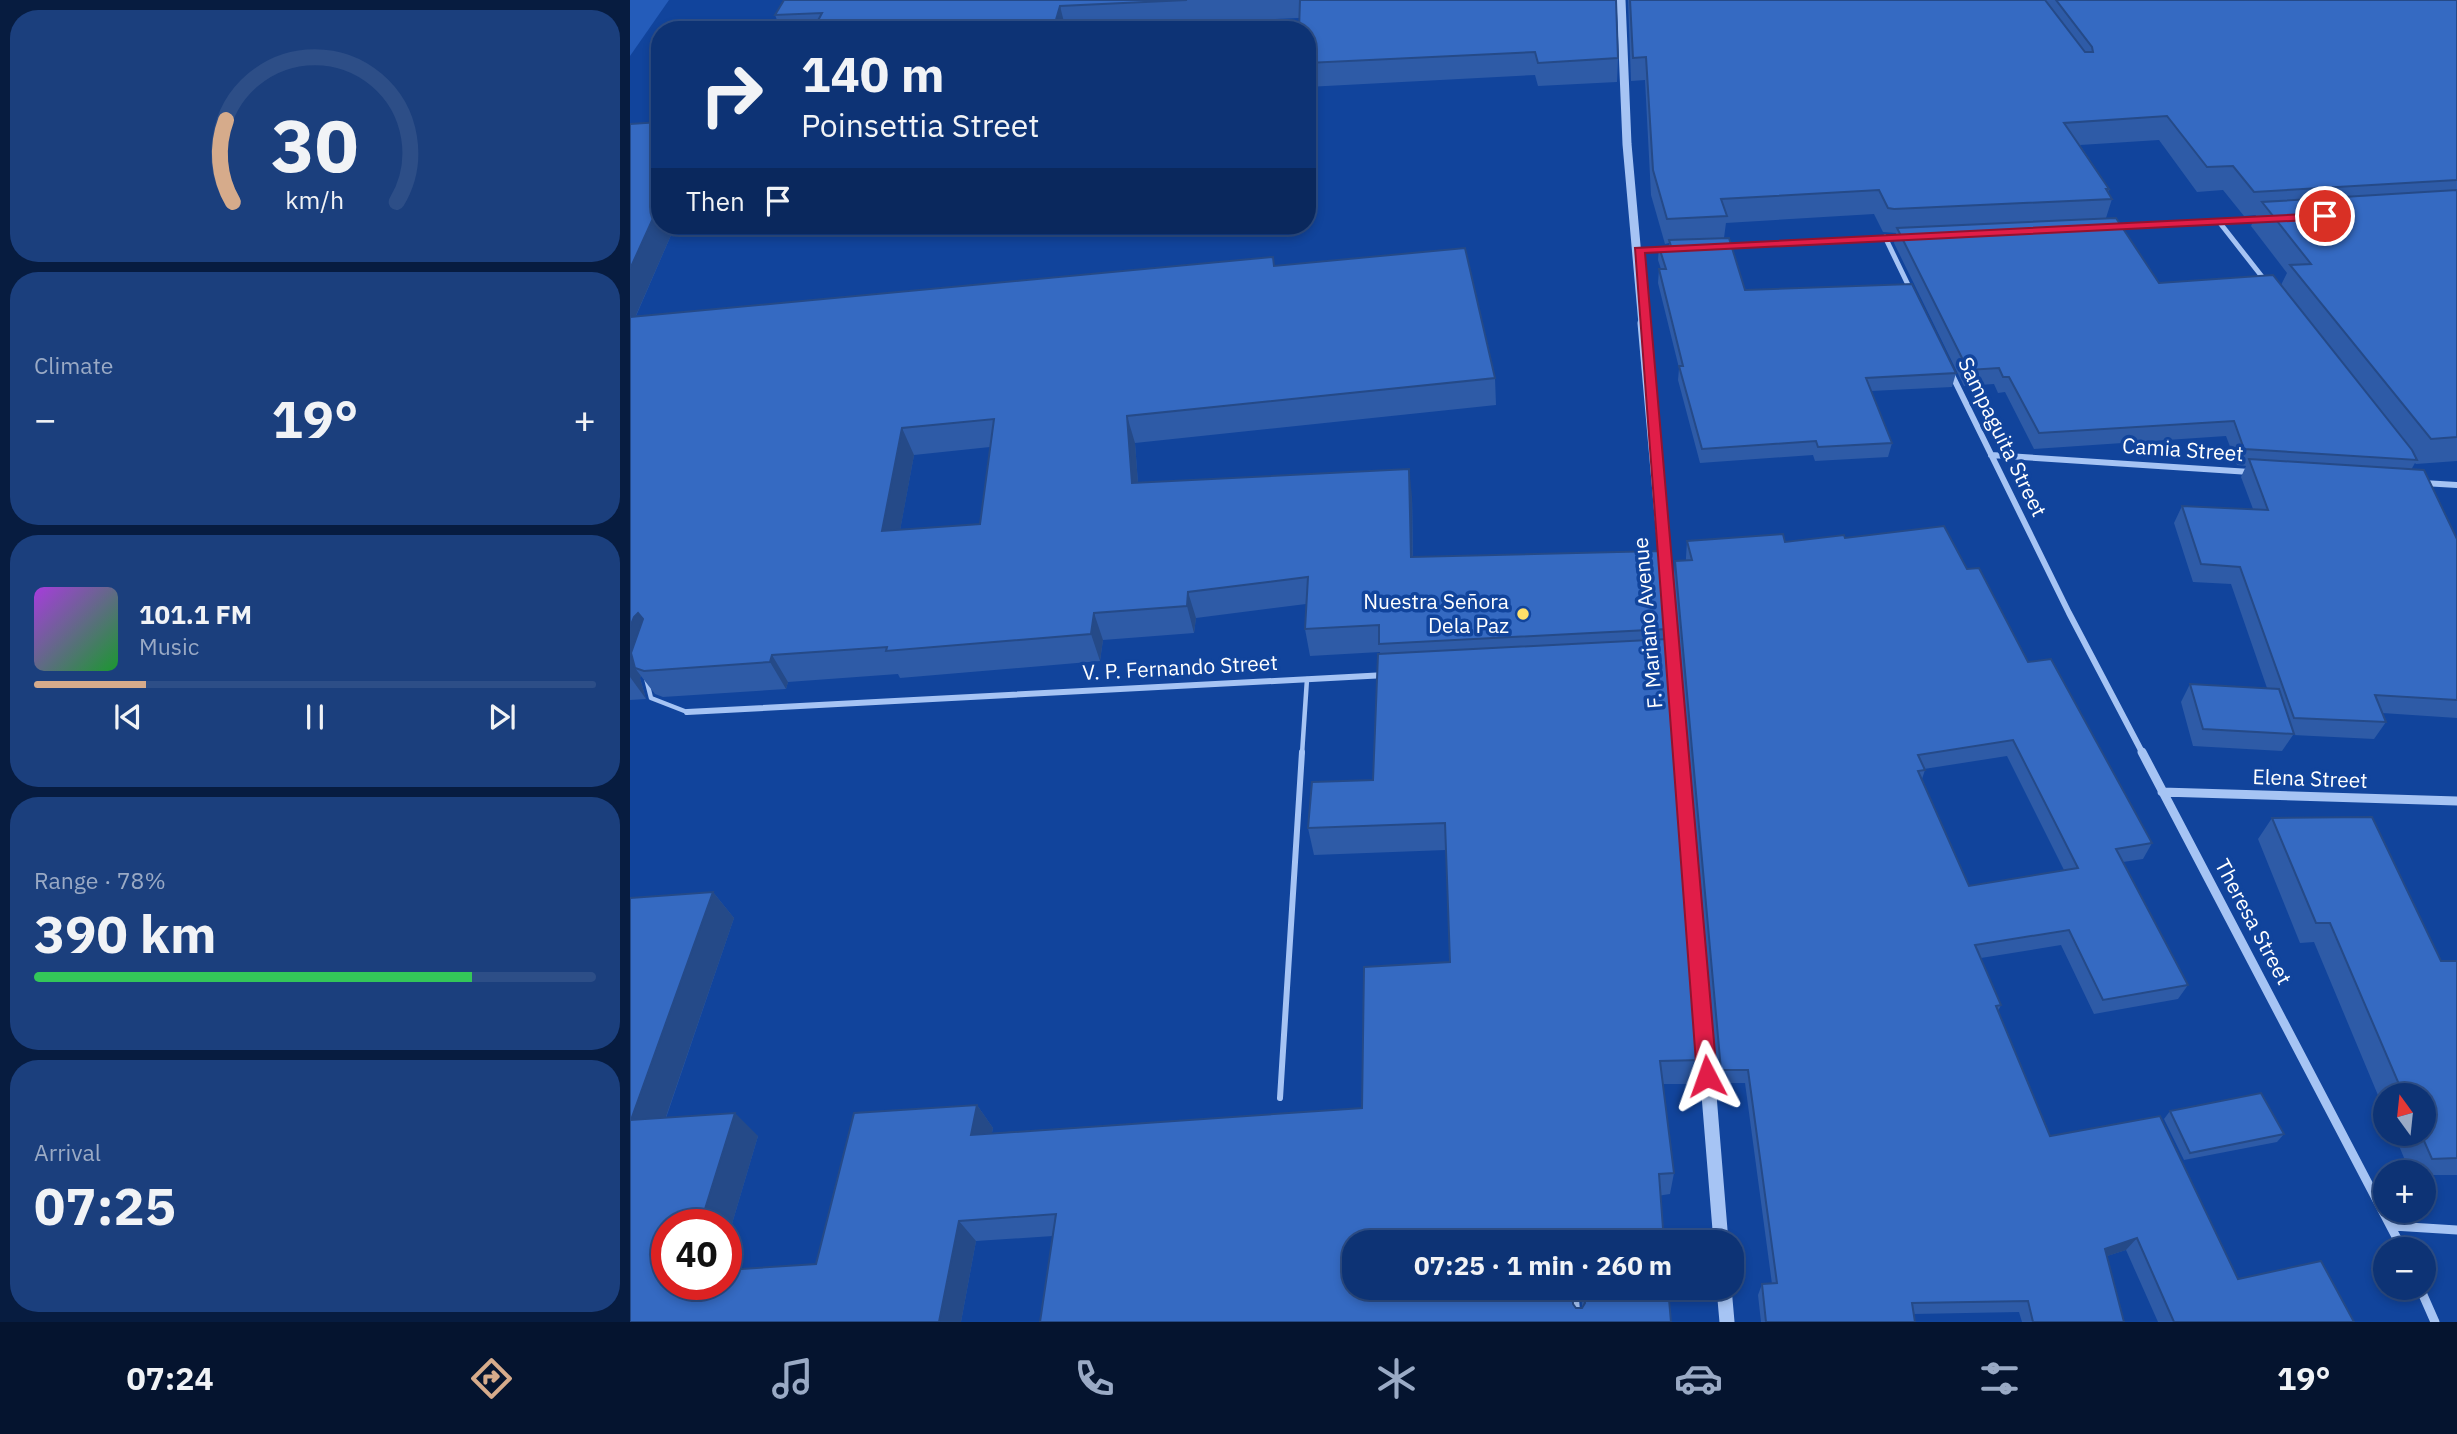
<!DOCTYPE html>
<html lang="en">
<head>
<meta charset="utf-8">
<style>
  :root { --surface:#0d3375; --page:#1b3f7d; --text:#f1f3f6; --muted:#9aaac5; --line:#2d4e87; --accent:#d6ab8b }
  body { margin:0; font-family:"IBM Plex Sans",sans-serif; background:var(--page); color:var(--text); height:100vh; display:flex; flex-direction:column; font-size:26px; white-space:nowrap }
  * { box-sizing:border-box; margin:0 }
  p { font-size:23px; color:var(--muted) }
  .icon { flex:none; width:38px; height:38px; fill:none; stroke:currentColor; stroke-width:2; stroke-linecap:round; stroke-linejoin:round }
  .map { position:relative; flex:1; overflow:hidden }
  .details { display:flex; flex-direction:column; gap:10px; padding:10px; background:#071c40; width:630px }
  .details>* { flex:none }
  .guide { position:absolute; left:21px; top:21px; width:665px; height:214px; border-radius:28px; box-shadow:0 4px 10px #0003,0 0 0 2px var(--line); background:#0d3375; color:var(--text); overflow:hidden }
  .needle { width:46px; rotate:345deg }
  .fabs { position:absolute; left:1743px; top:1083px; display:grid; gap:14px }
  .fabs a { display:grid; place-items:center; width:63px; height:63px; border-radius:50%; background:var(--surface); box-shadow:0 4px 10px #0003,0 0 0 2px var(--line); font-size:35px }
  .speed { position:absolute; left:21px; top:1209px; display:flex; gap:14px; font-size:35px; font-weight:700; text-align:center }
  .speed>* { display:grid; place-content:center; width:91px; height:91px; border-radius:50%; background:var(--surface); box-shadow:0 4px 10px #0003,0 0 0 2px var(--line); line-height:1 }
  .speed .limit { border:10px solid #d22; background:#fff; color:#111 }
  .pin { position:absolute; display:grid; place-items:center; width:60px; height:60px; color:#fff; margin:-30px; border:4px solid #fff; border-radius:50%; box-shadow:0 2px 7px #0007 }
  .me { position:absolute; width:77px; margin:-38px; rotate:356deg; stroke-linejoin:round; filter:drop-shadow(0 0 5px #0008) }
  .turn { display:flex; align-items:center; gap:24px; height:147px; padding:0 35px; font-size:32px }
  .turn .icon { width:91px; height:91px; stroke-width:2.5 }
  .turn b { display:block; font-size:49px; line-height:60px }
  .then { display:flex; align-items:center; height:66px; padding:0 35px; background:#0003; gap:14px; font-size:26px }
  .big { font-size:52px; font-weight:700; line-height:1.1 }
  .details .card { flex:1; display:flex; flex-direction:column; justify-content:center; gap:10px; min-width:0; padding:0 24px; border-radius:28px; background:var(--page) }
  .details .dial { align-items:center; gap:0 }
  .dial svg { height:182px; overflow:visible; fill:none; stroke:var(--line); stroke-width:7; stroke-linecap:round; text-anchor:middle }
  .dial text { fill:var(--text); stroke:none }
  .song { display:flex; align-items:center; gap:21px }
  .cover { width:84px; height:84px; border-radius:10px; background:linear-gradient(135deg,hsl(280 70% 55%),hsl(130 70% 35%)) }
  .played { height:7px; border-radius:4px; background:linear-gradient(90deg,var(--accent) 20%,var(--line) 20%) }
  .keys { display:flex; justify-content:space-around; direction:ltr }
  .heat { display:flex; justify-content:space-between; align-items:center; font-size:38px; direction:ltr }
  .charge { height:10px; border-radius:5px; background:linear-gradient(90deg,#34c759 78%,var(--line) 0) }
  .trip { position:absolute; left:712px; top:1230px; width:402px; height:70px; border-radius:28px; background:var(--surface); box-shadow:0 4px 10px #0003,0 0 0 2px var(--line); font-weight:700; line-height:70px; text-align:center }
  .dock { display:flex; height:112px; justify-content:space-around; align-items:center; background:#05142f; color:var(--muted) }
  .dock .icon { width:49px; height:49px }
  .dock .on { color:var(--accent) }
  .dock b { font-size:32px; color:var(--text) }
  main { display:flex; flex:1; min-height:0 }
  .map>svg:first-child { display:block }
  .green { fill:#245cba }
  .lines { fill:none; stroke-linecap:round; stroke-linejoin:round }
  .service-far1 { stroke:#a6c4f4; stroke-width:4.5 }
  .service { stroke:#a6c4f4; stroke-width:6 }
  .minor-far2 { stroke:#a6c4f4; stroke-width:5 }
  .minor-far1 { stroke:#a6c4f4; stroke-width:6 }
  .minor { stroke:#a6c4f4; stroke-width:9 }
  .tertiary-far2 { stroke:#a6c4f4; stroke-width:9 }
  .tertiary-far1 { stroke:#a6c4f4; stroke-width:11 }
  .tertiary { stroke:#a6c4f4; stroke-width:15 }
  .wall { fill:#2e5ba7; fill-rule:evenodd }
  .shaded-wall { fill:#254a88 }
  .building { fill:#356ac2; stroke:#254a88; stroke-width:2; fill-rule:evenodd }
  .route { fill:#e11d48; stroke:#92132f; stroke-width:2 }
  .poi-dot { fill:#ffdf69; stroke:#11449c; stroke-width:2.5 }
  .labels { text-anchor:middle; stroke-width:7; stroke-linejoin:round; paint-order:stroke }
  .street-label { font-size:21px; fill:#fff; stroke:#11449c }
  .poi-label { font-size:21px; fill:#fff; stroke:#11449c; text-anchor:end }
</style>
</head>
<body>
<main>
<section class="details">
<div class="card dial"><svg viewBox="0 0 100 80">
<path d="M14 69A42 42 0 1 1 86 69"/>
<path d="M14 69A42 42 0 0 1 11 33" stroke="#d6ab8b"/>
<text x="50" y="56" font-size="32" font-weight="700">30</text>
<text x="50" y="72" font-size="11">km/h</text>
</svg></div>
<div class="card"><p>Climate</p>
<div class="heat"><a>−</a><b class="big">19°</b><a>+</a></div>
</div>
<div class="card">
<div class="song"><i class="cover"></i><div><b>101.1 FM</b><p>Music</p></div></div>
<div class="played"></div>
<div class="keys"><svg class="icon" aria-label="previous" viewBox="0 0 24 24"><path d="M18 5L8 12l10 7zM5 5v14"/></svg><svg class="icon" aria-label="pause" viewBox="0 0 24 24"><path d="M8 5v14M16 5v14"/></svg><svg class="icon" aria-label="next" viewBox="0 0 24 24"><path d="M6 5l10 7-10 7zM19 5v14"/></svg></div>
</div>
<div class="card"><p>Range · 78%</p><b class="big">390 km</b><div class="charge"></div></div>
<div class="card"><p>Arrival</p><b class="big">07:25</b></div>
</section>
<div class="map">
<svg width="1827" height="1322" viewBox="0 0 1827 1322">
  <rect width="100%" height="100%" fill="#11449c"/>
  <path class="green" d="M 0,0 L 39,0 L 0,56 Z"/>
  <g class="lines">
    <path class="service-far1" d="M 16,678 L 21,698 L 57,712
      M 672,754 L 677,679"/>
    <path class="service" d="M 650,1098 L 672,752
      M 945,1288 L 948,1322"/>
    <path class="minor-far2" d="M 1590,223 L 1637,283
      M 1485,227 L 1631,220
      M 1255,237 L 1282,293
      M 1094,246 L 1274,237
      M 1009,250 L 1036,249"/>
    <path class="minor-far1" d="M 1321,373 L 1439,613 L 1513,754
      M 1361,455 L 1620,472
      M 1793,483 L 1827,485
      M 57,712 L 756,675"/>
    <path class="minor" d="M 1512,752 L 1773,1250
      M 1532,792 L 1827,801
      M 1763,1226 L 1827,1230
      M 1790,1288 L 1805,1322"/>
    <path class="tertiary-far2" d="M 991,0 L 997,144 L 1013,324"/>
    <path class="tertiary-far1" d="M 1013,323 L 1051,754"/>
    <path class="tertiary" d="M 1051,752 L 1091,1242
      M 1094,1288 L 1097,1322"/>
  </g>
  <path class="wall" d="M 154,0 L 986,0 L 988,58 L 987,82 L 908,86 L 905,75 L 677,87 L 677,30 L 669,18 L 436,29 L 436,30 L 151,30 L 145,15 Z
    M 998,0 L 1827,0 L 1827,461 L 1786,464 L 1785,463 L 1781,470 L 1827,539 L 1827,718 L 1752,713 L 1756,722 L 1744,739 L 1663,735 L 1652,751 L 1563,746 L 1551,702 L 1560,684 L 1637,688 L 1601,584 L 1563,582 L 1544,523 L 1552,506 L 1623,509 L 1611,477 L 1616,466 L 1607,465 L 1596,436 L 1404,449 L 1375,392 L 1368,393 L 1364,384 L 1334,386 L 1264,243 L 1266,233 L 1253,232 L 1244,214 L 1096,223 L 1094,238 L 1115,290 L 1326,373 L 1322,387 L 1241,391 L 1262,443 L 1258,457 L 1185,461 L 1183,455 L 1070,463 L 1048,380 L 1049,368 L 1028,283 L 1029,269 L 1031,269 L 1028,260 L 1029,247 L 1039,246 L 1039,243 L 1035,244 L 1021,195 L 1015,80 L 1001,81 ZM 1529,140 L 1567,192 L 1593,190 L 1614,216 L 1626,215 L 1621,226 L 1657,273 L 1651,285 L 1529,283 L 1476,218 L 1482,199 L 1478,193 L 1479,189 L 1450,145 Z
    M 0,124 L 30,226 L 45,226 L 6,316 L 645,265 L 865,378 L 866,405 L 505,443 L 508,483 L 782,496 L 783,557 L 1037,629 L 1036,639 L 1072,1060 L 1068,1084 L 1033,1084 L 1044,1173 L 1040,1194 L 724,1242 L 943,1304 L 946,1308 L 952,1308 L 952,1307 L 951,1288 L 1038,1288 L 1041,1322 L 423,1236 L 346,1241 L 331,1322 L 0,1322 L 0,898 L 83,892 L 104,918 L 36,1118 L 128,1136 L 96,1244 L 96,1225 L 37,1284 L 186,1264 L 347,1105 L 363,1128 L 362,1133 L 732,1108 L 820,962 L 816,850 L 684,855 L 678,828 L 743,780 L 750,653 L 750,652 L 680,656 L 675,629 L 676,604 L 566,618 L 564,633 L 473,640 L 470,661 L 270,678 L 268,674 L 158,682 L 156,689 L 33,697 L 25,694 L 11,676 L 10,678 L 16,699 L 0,700 ZM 360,447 L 350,524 L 270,530 L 284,455 Z
    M 1215,538 L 1337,569 L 1398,662 L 1522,843 L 1513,859 L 1493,862 L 1558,985 L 1548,999 L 1464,1014 L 1431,945 L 1351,958 L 1371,1005 L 1368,1011 L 1420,1136 L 1608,1279 L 1724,1322 L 1528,1322 L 1496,1250 L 1477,1256 L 1494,1322 L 1392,1322 L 1389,1312 L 1284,1314 L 1285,1322 L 1131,1322 L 1128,1295 L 1132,1284 L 1142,1284 L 1115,1083 L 1088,1083 L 1044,577 L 1045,561 L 1056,561 L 1056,557 L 1057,541 L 1155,542 ZM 1377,756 L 1434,870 L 1339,886 L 1292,779 L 1295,770 L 1294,769 Z
    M 1642,818 L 1811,961 L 1827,961 L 1827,1175 L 1794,1175 L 1794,1172 L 1780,1172 L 1764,1134 L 1794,1134 L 1794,1096 L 1755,1096 L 1755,1112 L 1684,942 L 1670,943 L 1628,839 Z
    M 1540,1111 L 1654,1134 L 1647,1142 L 1554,1160 L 1534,1119 Z"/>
  <path class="shaded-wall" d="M 430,6 L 436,30 L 423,30 Z
    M 30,203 L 30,226 L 45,226 L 0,329 L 0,269 Z
    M 497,416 L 505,443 L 510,510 L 502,483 Z
    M 272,428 L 284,455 L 265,558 L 252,531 Z
    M 779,469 L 782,496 L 783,584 L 781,557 Z
    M 558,592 L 566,618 L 564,633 L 557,606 Z
    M 8,613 L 27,640 L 5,668 L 11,676 L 10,678 L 16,699 L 0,677 L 0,627 L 4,617 Z
    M 464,613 L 473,640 L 470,661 L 461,634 Z
    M 142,655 L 158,682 L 156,689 L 140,662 Z
    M 83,892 L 104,918 L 27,1143 L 1,1120 Z
    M 347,1105 L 363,1128 L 357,1157 L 341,1135 Z
    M 105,1113 L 128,1136 L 96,1244 L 96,1225 L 70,1225 Z
    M 329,1221 L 346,1241 L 331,1322 L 309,1322 Z
    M 1507,1238 L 1496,1250 L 1465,1260 L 1475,1249 Z"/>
  <path class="building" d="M 154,0 L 557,0 L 430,6 L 423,30 L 183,30 L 192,13 L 145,15 Z
    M 670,0 L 986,0 L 988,58 L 908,63 L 905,52 L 677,63 L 677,30 L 669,30 Z
    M 1000,0 L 1415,0 L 1455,52 L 1463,52 L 1462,47 L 1426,0 L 1827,0 L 1827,180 L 1624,192 L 1603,166 L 1577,167 L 1537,116 L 1434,123 L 1479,189 L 1476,189 L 1482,199 L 1264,209 L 1258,208 L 1249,190 L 1091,199 L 1097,216 L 1037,219 L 1023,170 L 1016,57 L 1003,58 Z
    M 30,122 L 30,203 L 0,269 L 0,124 Z
    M 1827,190 L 1827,437 L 1801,439 L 1660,265 L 1681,264 L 1632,202 Z
    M 1486,218 L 1529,283 L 1643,275 L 1782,450 L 1787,460 L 1614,449 L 1604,421 L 1409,433 L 1379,377 L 1373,377 L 1369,368 L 1338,370 L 1267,228 Z
    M 1099,238 L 1115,290 L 1282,284 L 1326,373 L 1236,378 L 1262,443 L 1188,447 L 1186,441 L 1072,449 L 1049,366 L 1053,366 L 1029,269 L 1036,269 L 1029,247 L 1041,246 L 1039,240 Z
    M 835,248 L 865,378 L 497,416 L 502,483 L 779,469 L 781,557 L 1029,551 L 1037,629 L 749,644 L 749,625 L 675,629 L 678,577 L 558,592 L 557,606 L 464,613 L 461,634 L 256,651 L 257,647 L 142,655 L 140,662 L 14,671 L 5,668 L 1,653 L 13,619 L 8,613 L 4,617 L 0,627 L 0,317 L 643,257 L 644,266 ZM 364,419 L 350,524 L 252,531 L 272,428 Z
    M 1619,459 L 1794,470 L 1827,539 L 1827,700 L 1745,695 L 1756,722 L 1664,718 L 1610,567 L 1571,564 L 1552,506 L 1638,510 Z
    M 1314,526 L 1337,569 L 1349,568 L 1398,662 L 1421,659 L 1522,843 L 1486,849 L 1558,985 L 1473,1000 L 1439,930 L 1345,945 L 1371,1005 L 1366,1006 L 1420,1136 L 1530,1116 L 1608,1279 L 1691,1261 L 1724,1322 L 1544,1322 L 1507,1238 L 1475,1249 L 1494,1322 L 1403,1322 L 1398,1301 L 1282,1303 L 1285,1322 L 1136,1322 L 1132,1284 L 1147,1283 L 1118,1070 L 1091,1070 L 1045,561 L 1062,560 L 1057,541 L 1153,534 L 1155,542 L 1214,535 L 1215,538 ZM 1383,740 L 1448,868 L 1339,886 L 1288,771 L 1295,770 L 1288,755 Z
    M 1038,639 L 1072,1060 L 1030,1061 L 1044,1173 L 1029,1174 L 1034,1242 L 724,1242 L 724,1288 L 942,1288 L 943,1304 L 946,1308 L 952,1308 L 955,1303 L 954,1288 L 1038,1288 L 1041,1322 L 410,1322 L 426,1214 L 329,1221 L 309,1322 L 0,1322 L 0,898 L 83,892 L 1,1120 L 105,1113 L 70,1225 L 37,1225 L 37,1284 L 96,1284 L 96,1270 L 186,1264 L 224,1113 L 347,1105 L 341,1135 L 732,1108 L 734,967 L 820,962 L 815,823 L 678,828 L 682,782 L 743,780 L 748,654 Z
    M 1560,684 L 1649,689 L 1664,734 L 1573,729 Z
    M 1742,817 L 1811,961 L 1827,961 L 1827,1158 L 1802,1159 L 1791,1134 L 1794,1134 L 1794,1096 L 1774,1096 L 1700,923 L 1686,923 L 1642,818 Z
    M 1631,1093 L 1654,1134 L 1560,1153 L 1540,1111 Z"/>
  <path class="route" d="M 1695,213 L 1699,214 L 1699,219 L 1015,253 L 1087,1076 L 1084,1083 L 1077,1086 L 1070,1083 L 1067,1076 L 1005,248 Z"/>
  <circle class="poi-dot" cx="893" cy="614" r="7"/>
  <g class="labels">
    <g class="street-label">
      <text transform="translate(1372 437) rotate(64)" y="7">Sampaguita Street</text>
      <text transform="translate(1553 450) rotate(4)" y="7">Camia Street</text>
      <text transform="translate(1018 623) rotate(-95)" y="7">F. Mariano Avenue</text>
      <text transform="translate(550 668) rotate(-3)" y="7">V. P. Fernando Street</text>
      <text transform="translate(1680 779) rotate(2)" y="7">Elena Street</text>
      <text transform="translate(1623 922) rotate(62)" y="7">Theresa Street</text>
    </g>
    <g class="poi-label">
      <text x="879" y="609">Nuestra Señora<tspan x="879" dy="24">Dela Paz</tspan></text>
    </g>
  </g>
</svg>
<div class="fabs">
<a><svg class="needle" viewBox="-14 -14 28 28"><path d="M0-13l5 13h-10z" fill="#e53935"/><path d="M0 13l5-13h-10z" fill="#9aaac5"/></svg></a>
<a>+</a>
<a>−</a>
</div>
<div class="speed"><div class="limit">40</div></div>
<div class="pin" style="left:1695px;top:216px;background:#d93025"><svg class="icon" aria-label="arrive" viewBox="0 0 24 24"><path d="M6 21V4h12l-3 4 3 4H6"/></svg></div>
<svg class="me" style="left:1077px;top:1076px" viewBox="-20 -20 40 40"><path d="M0-17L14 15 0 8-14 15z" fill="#e11d48" stroke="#fff" stroke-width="4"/></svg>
<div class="trip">07:25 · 1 min · 260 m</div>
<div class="guide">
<div class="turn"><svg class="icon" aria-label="right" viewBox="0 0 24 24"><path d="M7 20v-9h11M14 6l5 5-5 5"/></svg><div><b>140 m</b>Poinsettia Street</div></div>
<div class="then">Then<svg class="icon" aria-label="arrive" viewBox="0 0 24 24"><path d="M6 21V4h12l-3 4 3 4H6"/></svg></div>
</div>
</div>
</main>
<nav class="dock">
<b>07:24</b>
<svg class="icon on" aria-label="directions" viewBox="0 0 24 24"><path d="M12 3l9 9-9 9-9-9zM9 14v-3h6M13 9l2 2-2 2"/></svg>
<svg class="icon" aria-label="music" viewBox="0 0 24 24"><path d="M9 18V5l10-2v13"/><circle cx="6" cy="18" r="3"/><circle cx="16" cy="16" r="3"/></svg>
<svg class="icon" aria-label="phone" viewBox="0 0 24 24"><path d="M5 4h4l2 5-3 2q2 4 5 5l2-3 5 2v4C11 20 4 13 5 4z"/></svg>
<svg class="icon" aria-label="climate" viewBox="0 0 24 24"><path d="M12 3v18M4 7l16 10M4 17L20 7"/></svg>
<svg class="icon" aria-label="car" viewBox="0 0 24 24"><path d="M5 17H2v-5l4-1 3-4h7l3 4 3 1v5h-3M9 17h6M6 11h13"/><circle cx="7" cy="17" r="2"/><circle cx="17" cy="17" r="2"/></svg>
<svg class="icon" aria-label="filters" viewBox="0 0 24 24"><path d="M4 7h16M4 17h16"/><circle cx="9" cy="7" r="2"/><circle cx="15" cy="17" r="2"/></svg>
<b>19°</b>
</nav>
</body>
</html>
